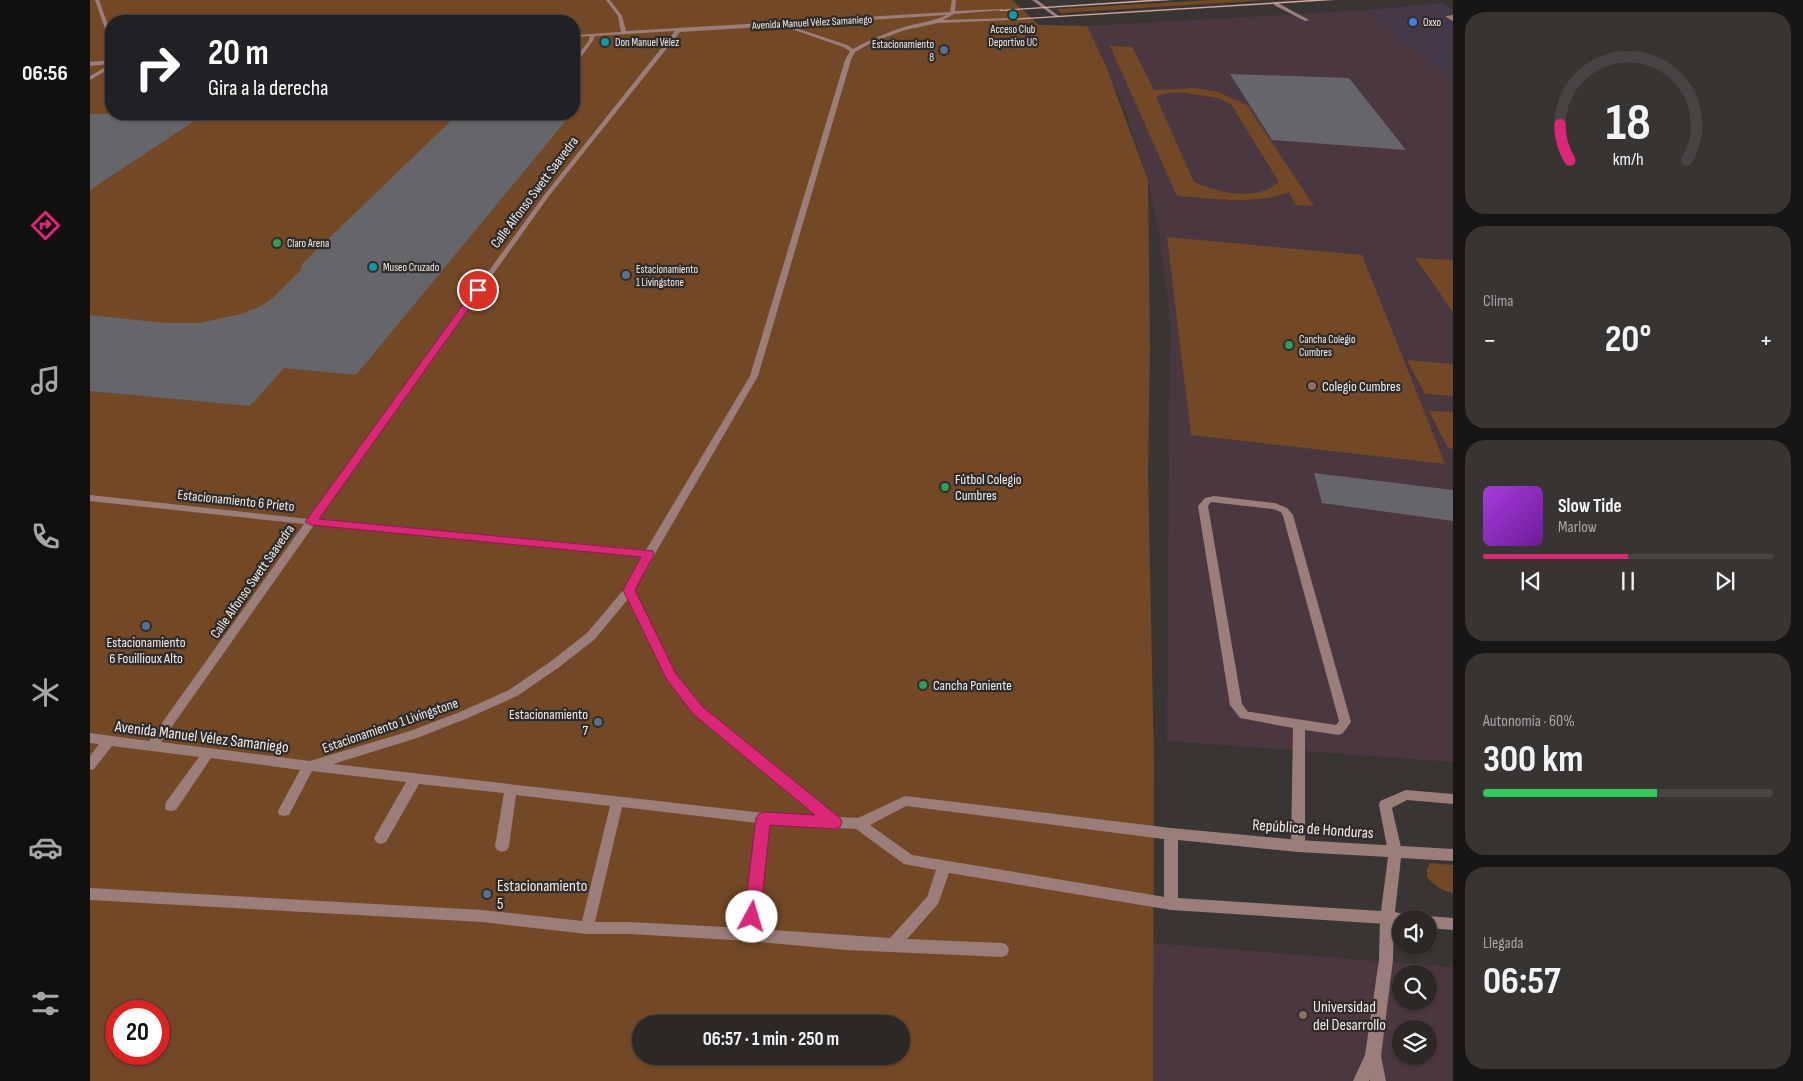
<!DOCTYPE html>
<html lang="es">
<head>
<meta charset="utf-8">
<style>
  :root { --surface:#2b2826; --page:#373432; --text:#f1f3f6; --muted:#a6a6a7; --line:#474443; --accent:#db2777 }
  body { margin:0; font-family:"Sofia Sans Condensed",sans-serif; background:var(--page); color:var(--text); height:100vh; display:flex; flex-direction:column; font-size:19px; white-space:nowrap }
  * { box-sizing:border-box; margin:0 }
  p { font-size:16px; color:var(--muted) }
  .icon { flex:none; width:28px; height:28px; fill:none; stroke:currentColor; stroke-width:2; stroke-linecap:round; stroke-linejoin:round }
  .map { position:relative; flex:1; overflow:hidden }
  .panel { display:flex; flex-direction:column; gap:12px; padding:12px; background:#181615; width:350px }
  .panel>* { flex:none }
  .hud { position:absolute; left:15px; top:15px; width:475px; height:105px; border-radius:20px; box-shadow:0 1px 4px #0004,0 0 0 1px var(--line); background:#202124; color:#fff; overflow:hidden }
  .tools { position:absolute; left:1302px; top:910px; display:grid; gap:10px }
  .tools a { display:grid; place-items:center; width:45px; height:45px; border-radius:50%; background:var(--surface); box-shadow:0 1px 4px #0004,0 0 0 1px var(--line); font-size:25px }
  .speed { position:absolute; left:15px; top:1000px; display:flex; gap:10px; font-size:25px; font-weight:700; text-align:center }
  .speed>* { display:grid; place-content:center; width:65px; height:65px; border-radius:50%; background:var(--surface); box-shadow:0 1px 4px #0004,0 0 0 1px var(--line); line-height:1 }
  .speed .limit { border:8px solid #d22; background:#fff; color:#111 }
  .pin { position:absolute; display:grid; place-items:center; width:42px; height:42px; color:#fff; margin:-21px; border:2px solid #fff; border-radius:50%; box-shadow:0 1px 5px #0007 }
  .me { position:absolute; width:55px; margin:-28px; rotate:6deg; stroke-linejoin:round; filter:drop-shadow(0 0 4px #0008) }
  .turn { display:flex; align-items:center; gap:18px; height:105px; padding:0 20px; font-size:22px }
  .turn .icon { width:65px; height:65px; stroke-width:2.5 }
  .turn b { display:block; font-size:35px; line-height:42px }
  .big { font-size:38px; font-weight:700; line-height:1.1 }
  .panel .widget { flex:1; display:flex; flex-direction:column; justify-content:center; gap:8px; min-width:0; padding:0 18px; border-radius:20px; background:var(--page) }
  .panel .dial { align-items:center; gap:0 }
  .dial svg { height:130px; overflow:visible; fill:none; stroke:var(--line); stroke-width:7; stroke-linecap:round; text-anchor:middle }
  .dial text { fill:var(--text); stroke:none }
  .song { display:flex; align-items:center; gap:15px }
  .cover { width:60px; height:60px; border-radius:8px; background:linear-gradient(135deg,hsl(280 70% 55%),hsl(280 70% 35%)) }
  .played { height:5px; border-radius:2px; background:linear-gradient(90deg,var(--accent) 50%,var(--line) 50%) }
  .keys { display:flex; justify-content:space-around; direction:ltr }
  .heat { display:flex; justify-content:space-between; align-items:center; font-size:28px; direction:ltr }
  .charge { height:8px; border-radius:4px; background:linear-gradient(90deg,#34c759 60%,var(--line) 0) }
  .trip { position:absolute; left:542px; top:1015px; width:278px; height:50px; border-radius:25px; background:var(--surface); box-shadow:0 1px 4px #0004,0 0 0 1px var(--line); font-weight:700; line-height:50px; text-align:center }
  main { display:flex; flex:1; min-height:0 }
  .tab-bar { display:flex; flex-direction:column; width:90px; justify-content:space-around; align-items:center; background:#11100f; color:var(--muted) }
  .tab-bar .icon { width:35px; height:35px }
  .tab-bar .on { color:var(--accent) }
  .tab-bar b { font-size:22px; color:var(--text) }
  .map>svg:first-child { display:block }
  .commercial { fill:#433949 }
  .education { fill:#4b373f; fill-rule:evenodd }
  .green { fill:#734827; fill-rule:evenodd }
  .building { fill:#666569 }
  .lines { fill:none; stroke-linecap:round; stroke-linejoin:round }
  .lane { fill:#9b7e79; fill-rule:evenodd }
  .street { fill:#9b7e79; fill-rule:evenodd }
  .secondary { fill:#d4a79f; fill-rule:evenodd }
  .route { fill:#db2777; stroke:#8e194d }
  .culture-dot { fill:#0f9aa8; stroke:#2f2b29; stroke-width:2 }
  .shop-dot { fill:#3f7fe0; stroke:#2f2b29; stroke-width:2 }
  .service-dot { fill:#5c6f8a; stroke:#2f2b29; stroke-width:2 }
  .leisure-dot { fill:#2e9e5b; stroke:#2f2b29; stroke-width:2 }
  .education-dot { fill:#8d6e63; stroke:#2f2b29; stroke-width:2 }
  .labels { text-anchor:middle; stroke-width:4.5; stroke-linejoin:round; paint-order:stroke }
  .far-street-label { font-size:11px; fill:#f0eeec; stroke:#2f2b29 }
  .far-poi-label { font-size:11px; fill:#f0eeec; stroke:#2f2b29; text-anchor:start }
  .street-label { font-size:14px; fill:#f0eeec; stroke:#2f2b29 }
  .poi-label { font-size:14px; fill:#f0eeec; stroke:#2f2b29; text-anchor:start }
  .near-street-label { font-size:16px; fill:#f0eeec; stroke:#2f2b29 }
  .near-poi-label { font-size:16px; fill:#f0eeec; stroke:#2f2b29; text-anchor:start }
</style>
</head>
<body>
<main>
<nav class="tab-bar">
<b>06:56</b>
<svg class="icon on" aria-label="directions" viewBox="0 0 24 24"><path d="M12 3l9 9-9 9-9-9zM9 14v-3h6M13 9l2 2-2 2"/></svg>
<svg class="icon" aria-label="music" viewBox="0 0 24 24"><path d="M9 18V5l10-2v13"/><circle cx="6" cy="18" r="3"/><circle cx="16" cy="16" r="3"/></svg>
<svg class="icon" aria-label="phone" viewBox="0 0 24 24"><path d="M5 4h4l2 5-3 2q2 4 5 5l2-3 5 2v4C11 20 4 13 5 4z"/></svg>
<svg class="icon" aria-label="climate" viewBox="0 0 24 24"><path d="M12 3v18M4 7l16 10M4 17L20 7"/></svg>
<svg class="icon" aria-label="car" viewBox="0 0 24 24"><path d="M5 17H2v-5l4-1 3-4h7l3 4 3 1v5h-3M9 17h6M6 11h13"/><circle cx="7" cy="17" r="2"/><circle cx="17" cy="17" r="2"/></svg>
<svg class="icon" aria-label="filters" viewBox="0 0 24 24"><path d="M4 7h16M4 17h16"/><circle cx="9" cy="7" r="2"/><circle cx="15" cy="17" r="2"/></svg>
</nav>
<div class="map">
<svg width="1363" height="1081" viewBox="0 0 1363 1081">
  <rect width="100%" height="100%" fill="#393533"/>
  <path class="commercial" d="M 1352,3 L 1363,10 L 1363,80 L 1276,10 Z"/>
  <path class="education" d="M 1276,10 L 1363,80 L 1363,762 L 1077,741 L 1080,321 L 1069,233 L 1058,180 L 1036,113 L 997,26 Z
    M 1062,943 L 1363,967 L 1363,1081 L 1063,1081 ZM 1311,974 L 1339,974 L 1339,1001 L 1311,1001 ZM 1311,1029 L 1339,1029 L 1339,1056 L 1311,1056 Z"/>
  <path class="green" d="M 0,0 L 922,0 L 949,25 L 997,26 L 1016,66 L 1058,180 L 1060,347 L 1058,474 L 1064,761 L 1063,1081 L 0,1081 ZM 21,21 L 484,21 L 484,114 L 21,114 ZM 26,1011 L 69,1011 L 69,1054 L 26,1054 ZM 551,1024 L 811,1024 L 811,1056 L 551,1056 Z
    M 1120,0 L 1178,0 L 971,13 L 967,9 Z
    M 1020,46 L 1042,47 L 1064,90 L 1105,88 L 1128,92 L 1157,105 L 1224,206 L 1206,205 L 1199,192 C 1164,206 1123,198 1087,196 ZM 1090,92 L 1128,98 L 1141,104 L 1189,182 C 1166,202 1129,193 1104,182 L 1066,97 L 1073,94 Z
    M 1077,237 L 1272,255 L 1355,464 L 1101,435 Z
    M 1325,258 L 1363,260 L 1363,312 Z
    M 1317,360 L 1363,364 L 1363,396 L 1335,394 Z
    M 1339,411 L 1363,412 L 1363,449 L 1358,448 Z
    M 1340,863 L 1363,865 L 1363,893 C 1352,891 1344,885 1337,877 L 1337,869 Z"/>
  <path class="building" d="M 1140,74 L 1259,78 L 1316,150 L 1182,140 Z
    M 0,114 L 115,114 L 0,190 Z
    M 368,114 L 415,114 L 478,118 L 266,375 L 194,368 L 160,406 L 0,391 L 0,315 L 75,323 L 110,323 L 151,314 L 171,306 L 184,297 L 211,270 L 212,264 Z
    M 1224,473 L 1363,490 L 1363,521 L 1232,503 Z"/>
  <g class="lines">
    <path class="lane" d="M 5,0 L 9,0 L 21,34 L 21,41 L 19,40 Z
      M 516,0 L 520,0 L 532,16 L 536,31 L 860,12 L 862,0 L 866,0 L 865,11 L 911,9 L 913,10 L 864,14 L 853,20 L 921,18 L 923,19 L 921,20 L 848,23 L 815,30 L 785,41 L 765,52 L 761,60 L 668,376 L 544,590 L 586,675 L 612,708 L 747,817 L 768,818 L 815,796 L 1081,828 L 1086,830 L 1088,834 L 1086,838 L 1081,840 L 816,806 L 780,825 L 822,855 L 1081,898 L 1086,900 L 1088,904 L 1086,908 L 1081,910 L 859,873 L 848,904 L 817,939 L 912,943 L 917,945 L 919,950 L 917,955 L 912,957 L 756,950 L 660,941 L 539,934 L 497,934 L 392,922 L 0,900 L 0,888 L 392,910 L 492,921 L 520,806 L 426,795 L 419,846 L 417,850 L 412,852 L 407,850 L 405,846 L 414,793 L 329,784 L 296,842 L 291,844 L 286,842 L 284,838 L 316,782 L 222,771 L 199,815 L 194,816 L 189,815 L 188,811 L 210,770 L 121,758 L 86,810 L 81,811 L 76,810 L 75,806 L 76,802 L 109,757 L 22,746 L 4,769 L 0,770 L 0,756 L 9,744 L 0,743 L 0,733 L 59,741 L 214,524 L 0,501 L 0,495 L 218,519 L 455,194 L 585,31 L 505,36 L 502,42 L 488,61 L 484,61 L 484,59 L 498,42 L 500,36 L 484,37 L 484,35 L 531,32 L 528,16 ZM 857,15 C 842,22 827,23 811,28 C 794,34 779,40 763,49 L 757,45 L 700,26 L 696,27 L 753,47 L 760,51 L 755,60 L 660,376 L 556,550 L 228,519 L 459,196 L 590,32 ZM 224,525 L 552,557 L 535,588 L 497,633 L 460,662 L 419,690 L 370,712 L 320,731 L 220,761 L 71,742 ZM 538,599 L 577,680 L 604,714 L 727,816 L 674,813 L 243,764 L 327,738 L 378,718 L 427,696 L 468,668 L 505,639 ZM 532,807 L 667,823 L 654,928 L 539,922 L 505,922 ZM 680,824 L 766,829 L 814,864 L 846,870 L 837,897 L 800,938 L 668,929 Z
      M 942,0 L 947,0 L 969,16 L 965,17 Z
      M 1184,3 L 1188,3 L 1219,20 L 1215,21 L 1184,5 Z
      M 1363,15 L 1363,21 L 1356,17 L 1356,16 Z
      M 21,60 L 21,64 L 0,66 L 0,62 Z
      M 21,64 L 21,68 L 0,80 L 0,76 Z
      M 1124,496 L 1185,503 L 1197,508 L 1203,515 L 1261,722 L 1253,733 L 1249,735 L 1215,730 L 1215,846 L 1213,850 L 1208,852 L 1203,850 L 1201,846 L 1203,728 L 1150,718 L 1140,705 L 1108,506 L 1115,498 ZM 1121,502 L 1183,509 L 1191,512 L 1193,516 L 1249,721 L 1246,725 L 1161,712 L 1158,712 L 1152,704 L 1118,506 Z
      M 1316,790 L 1363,794 L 1363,804 L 1317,800 L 1302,808 L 1312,852 L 1310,856 L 1305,858 L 1300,856 L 1298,852 L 1289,805 L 1290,801 Z
      M 1297,911 L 1302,913 L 1304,917 L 1303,960 L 1291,1056 L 1296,1081 L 1280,1081 L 1280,1079 L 1279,1081 L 1263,1081 L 1275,1055 L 1289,960 L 1290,917 L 1292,913 Z"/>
    <path class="street" d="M 1081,828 L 1208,840 L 1363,849 L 1363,861 L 1311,858 L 1305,912 L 1318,915 L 1320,919 L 1311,919 L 1311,925 L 1081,910 L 1076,908 L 1074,904 L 1074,834 L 1076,830 ZM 1088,840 L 1208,852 L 1298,857 L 1291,911 L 1088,898 Z
      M 1339,916 L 1363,918 L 1363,930 L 1339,928 L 1339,919 L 1334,919 Z"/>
    <path class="secondary" d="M 1058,0 L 1083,0 L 911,11 L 909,10 Z
      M 1220,0 L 1245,0 L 921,20 L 919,19 Z"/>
  </g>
  <path class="route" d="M 385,288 L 392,290 L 229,519 L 563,551 L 564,554 L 545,590 L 586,674 L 613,707 L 750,818 L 752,822 L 750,827 L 745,829 L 680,825 L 670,917 L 667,922 L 662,924 L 656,922 L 654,917 L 666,818 L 669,814 L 674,812 L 725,815 L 603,714 L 577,680 L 533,590 L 551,557 L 221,525 L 215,522 Z"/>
  <g class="culture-dot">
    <circle cx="923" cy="15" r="5"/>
    <circle cx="515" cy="42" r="5"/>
    <circle cx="283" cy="267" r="5"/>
  </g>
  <circle class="shop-dot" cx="1323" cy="22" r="5"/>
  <g class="service-dot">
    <circle cx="854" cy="50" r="5"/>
    <circle cx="536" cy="275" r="5"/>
    <circle cx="56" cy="626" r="5"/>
    <circle cx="508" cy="722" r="5"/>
    <circle cx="397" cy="894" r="5"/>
  </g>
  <g class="leisure-dot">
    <circle cx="187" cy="243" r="5"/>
    <circle cx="1199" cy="345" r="5"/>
    <circle cx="855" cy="487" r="5"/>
    <circle cx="833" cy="685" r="5"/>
  </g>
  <g class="education-dot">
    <circle cx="1222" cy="386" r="5"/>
    <circle cx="1213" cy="1015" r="5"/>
  </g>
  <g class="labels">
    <g class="far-street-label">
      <text transform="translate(722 22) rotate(-3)" y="4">Avenida Manuel Vélez Samaniego</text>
    </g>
    <g class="far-poi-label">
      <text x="1333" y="26">Oxxo</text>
      <text x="923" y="33" text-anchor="middle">Acceso Club<tspan x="923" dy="13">Deportivo UC</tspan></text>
      <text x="525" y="46">Don Manuel Vélez</text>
      <text x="844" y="48" text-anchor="end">Estacionamiento<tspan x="844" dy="13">8</tspan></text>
      <text x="197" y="247">Claro Arena</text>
      <text x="293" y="271">Museo Cruzado</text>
      <text x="546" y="273">Estacionamiento<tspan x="546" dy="13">1 Livingstone</tspan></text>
      <text x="1209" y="343">Cancha Colegio<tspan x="1209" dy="13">Cumbres</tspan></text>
    </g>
    <g class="street-label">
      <text transform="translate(444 192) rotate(-53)" y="5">Calle Alfonso Swett Saavedra</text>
      <text transform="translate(146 500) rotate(6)" y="5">Estacionamiento 6 Prieto</text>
      <text transform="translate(162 581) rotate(-55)" y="5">Calle Alfonso Swett Saavedra</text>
      <text transform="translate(300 725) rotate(-19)" y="5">Estacionamiento 1 Livingstone</text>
    </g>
    <g class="poi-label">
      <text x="1232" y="391">Colegio Cumbres</text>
      <text x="865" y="484">Fútbol Colegio<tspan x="865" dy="16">Cumbres</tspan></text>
      <text x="56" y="647" text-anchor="middle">Estacionamiento<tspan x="56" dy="16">6 Fouillioux Alto</tspan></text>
      <text x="843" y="690">Cancha Poniente</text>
      <text x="498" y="719" text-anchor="end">Estacionamiento<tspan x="498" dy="16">7</tspan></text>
    </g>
    <g class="near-street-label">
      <text transform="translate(112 736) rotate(7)" y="6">Avenida Manuel Vélez Samaniego</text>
      <text transform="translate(1223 828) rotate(4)" y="6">República de Honduras</text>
    </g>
    <g class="near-poi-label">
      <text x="407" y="891">Estacionamiento<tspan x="407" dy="18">5</tspan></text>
      <text x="1223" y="1012">Universidad<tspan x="1223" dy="18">del Desarrollo</tspan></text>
    </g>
  </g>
</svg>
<div class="tools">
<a><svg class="icon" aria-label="sound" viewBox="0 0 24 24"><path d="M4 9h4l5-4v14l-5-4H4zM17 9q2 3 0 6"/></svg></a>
<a><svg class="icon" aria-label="search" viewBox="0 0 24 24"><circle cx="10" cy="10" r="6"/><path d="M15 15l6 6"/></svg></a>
<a><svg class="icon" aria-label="layers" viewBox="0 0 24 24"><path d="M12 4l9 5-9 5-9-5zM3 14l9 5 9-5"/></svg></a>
</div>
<div class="speed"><div class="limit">20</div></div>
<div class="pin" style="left:388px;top:290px;background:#d93025"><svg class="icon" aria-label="arrive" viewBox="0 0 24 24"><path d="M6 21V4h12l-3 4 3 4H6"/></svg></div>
<svg class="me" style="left:662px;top:917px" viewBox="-20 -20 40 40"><circle r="19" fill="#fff"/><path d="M0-13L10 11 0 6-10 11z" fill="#db2777"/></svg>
<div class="trip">06:57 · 1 min · 250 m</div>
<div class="hud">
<div class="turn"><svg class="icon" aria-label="right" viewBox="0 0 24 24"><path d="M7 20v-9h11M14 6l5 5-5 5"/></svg><div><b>20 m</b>Gira a la derecha</div></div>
</div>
</div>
<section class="panel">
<div class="widget dial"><svg viewBox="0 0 100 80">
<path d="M14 69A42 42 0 1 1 86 69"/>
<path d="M14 69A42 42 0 0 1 8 47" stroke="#db2777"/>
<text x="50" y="56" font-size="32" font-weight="700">18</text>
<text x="50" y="72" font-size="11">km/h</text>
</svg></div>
<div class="widget"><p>Clima</p>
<div class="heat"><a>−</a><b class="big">20°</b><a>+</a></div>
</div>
<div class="widget">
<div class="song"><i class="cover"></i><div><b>Slow Tide</b><p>Marlow</p></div></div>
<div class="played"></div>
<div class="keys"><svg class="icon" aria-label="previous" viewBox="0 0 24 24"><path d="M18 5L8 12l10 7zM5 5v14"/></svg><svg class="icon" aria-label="pause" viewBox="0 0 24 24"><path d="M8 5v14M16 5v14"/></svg><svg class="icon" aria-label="next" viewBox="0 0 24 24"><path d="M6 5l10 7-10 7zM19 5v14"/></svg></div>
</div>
<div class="widget"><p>Autonomía · 60%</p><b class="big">300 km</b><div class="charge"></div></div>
<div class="widget"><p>Llegada</p><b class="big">06:57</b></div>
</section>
</main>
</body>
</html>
